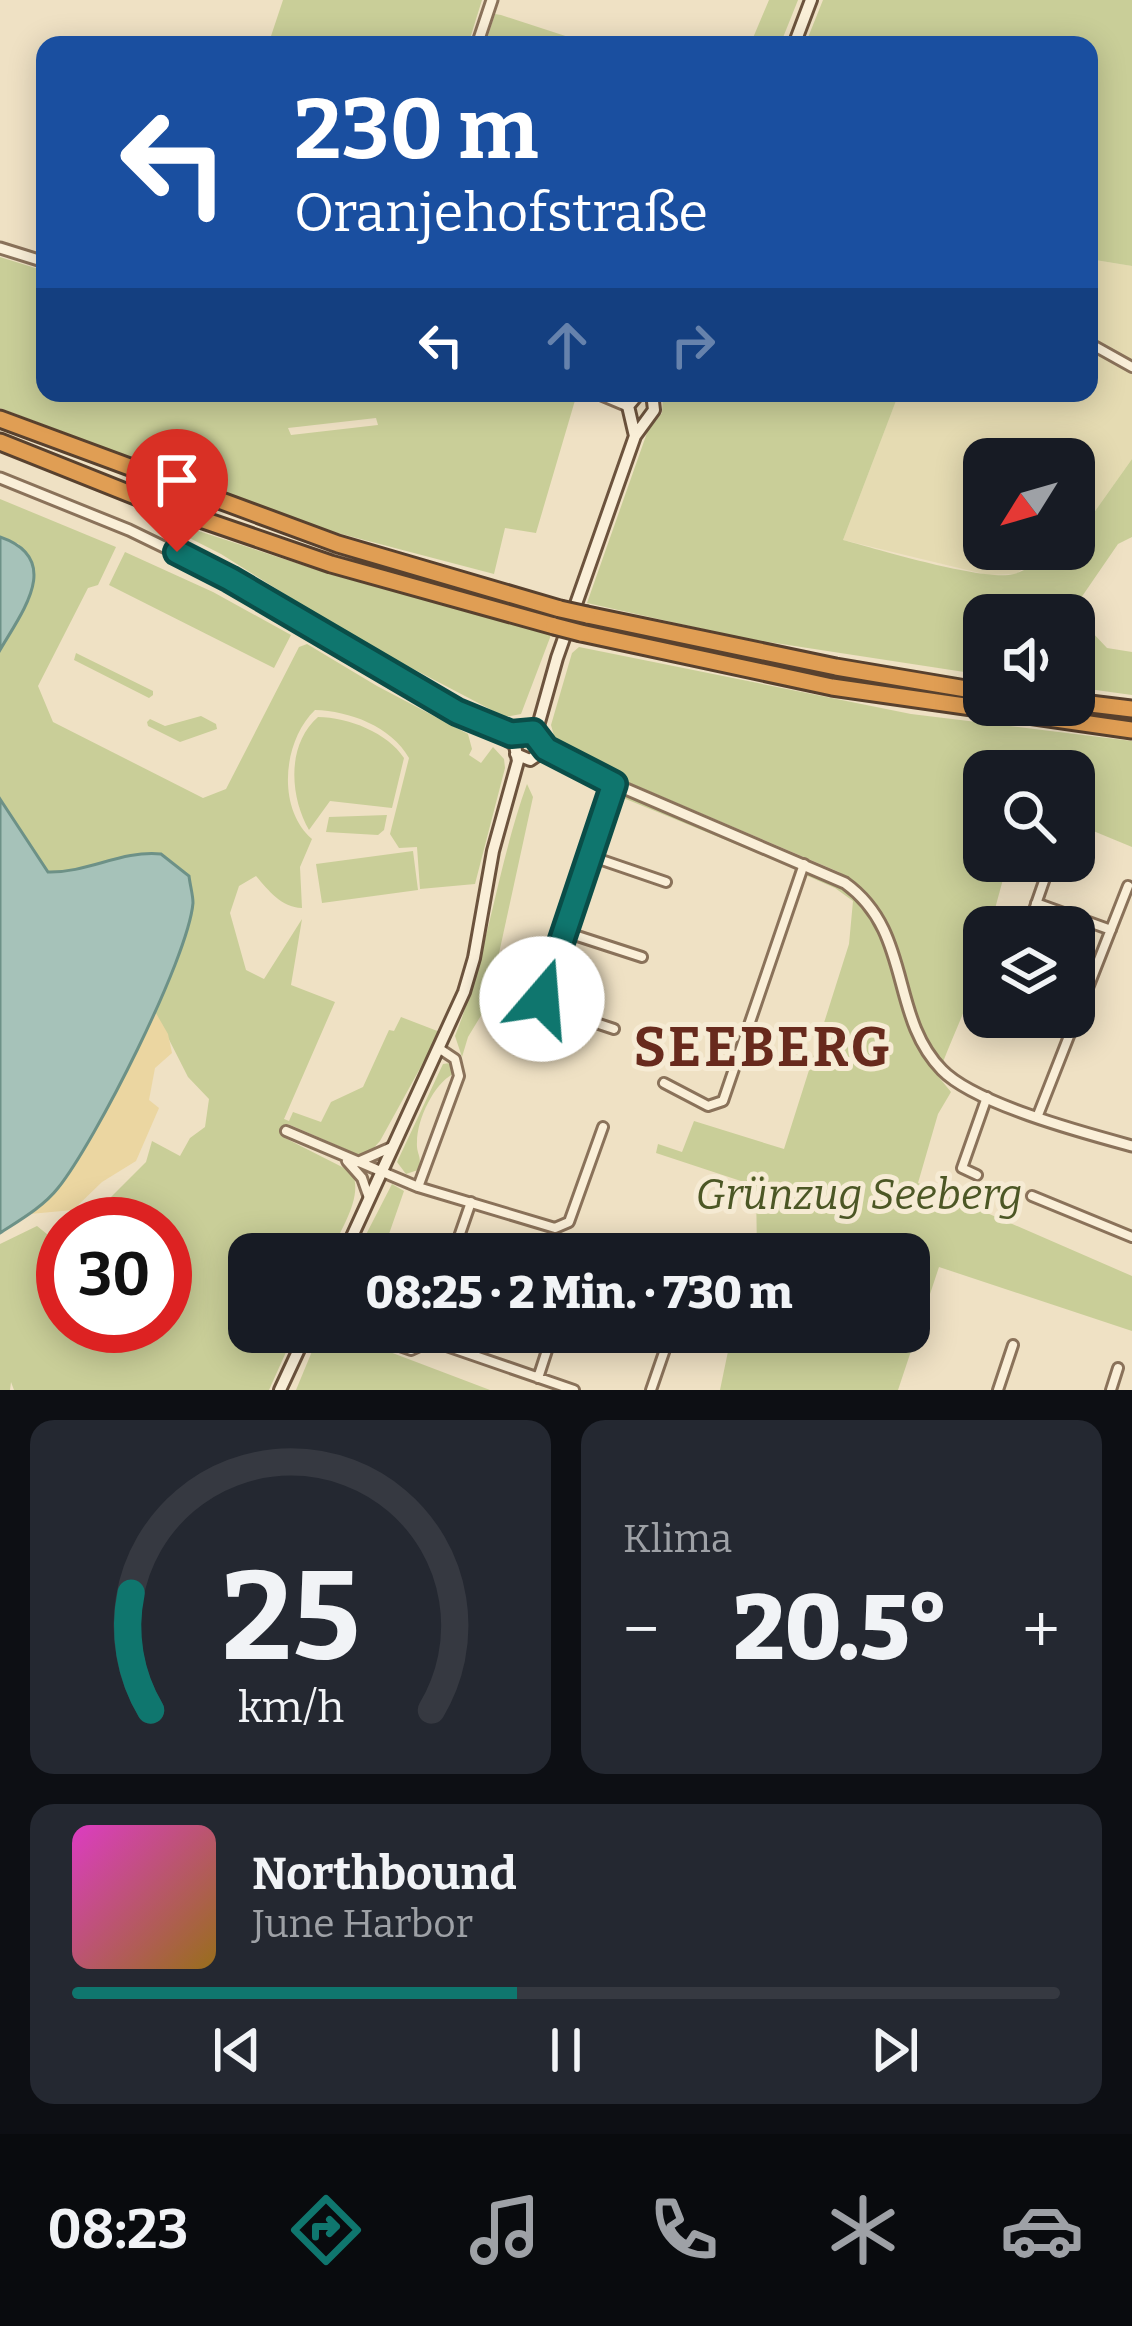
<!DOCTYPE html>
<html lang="de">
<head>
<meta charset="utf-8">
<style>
  :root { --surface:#171b24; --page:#242831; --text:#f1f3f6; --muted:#9ea1a6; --line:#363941; --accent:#0f766e }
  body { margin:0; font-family:Bitter,serif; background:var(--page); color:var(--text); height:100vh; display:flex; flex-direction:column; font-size:45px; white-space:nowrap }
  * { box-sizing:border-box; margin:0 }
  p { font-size:39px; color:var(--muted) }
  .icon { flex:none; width:66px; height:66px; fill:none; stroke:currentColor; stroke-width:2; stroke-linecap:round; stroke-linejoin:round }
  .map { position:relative; height:1390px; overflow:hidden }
  .drawer { display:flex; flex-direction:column; gap:30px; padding:30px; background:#0d0f14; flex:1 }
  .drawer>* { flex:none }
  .top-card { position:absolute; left:36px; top:36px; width:1062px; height:366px; border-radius:24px; box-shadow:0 6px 30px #0003; background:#1a4fa0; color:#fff; overflow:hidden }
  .needle { width:78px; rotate:233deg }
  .buttons { position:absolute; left:963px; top:438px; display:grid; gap:24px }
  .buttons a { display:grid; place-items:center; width:132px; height:132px; border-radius:24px; background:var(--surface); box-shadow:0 6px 30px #0003; font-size:60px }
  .speed { position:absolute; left:36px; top:1197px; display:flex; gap:24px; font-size:60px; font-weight:700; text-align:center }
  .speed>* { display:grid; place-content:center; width:156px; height:156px; border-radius:50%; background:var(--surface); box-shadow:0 6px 30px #0003; line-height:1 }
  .speed .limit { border:18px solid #d22; background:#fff; color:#111 }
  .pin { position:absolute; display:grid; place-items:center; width:102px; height:102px; color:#fff; margin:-123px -51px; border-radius:50% 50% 50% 0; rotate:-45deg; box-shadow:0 0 12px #0007 }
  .pin .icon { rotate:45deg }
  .me { position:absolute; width:132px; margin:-66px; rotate:18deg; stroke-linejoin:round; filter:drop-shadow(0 0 9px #0008) }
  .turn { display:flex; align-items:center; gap:42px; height:252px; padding:0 60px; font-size:54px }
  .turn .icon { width:156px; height:156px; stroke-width:2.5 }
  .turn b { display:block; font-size:84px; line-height:102px }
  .lanes { display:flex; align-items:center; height:114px; padding:0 60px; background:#0003; justify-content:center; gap:60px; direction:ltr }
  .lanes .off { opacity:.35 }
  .big { font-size:90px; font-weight:800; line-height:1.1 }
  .drawer .card { flex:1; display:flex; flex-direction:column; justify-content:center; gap:18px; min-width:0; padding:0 42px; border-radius:24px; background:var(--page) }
  .drawer .dial { align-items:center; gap:0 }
  .dial svg { height:312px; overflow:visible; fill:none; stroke:var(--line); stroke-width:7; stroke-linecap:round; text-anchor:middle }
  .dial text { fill:var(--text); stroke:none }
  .song { display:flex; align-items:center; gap:36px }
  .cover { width:144px; height:144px; border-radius:18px; background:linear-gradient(135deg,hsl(310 70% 55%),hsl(40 70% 35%)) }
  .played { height:12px; border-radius:6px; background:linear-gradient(90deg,var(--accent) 45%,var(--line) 45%) }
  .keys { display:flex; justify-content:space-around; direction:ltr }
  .heat { display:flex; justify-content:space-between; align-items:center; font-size:66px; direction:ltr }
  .drawer .tiles { flex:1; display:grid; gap:30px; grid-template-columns:1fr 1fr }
  .card:last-child { grid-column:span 2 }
  .trip { position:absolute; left:228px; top:1233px; width:702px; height:120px; border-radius:24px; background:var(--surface); box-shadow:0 6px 30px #0003; font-weight:800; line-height:120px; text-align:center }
  .tab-bar { display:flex; height:192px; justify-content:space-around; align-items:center; background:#090b0e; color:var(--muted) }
  .tab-bar .icon { width:84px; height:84px }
  .tab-bar .current { color:var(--accent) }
  .tab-bar b { font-size:54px; color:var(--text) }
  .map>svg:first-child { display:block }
  .farmland { fill:#e5dbb2 }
  .green { fill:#c9ce98; fill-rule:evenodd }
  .sand { fill:#ebd6a1 }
  .water { fill:#a6c2b9; stroke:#6d9187; stroke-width:3 }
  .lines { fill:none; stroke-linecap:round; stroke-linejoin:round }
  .minor-casing { stroke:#8a725a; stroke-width:14 }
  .tertiary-casing { stroke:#8a725a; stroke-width:15 }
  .secondary-casing { stroke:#6c533d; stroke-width:16 }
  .motorway-casing { stroke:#58412e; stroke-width:21 }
  .minor { stroke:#faefd8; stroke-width:8 }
  .tertiary { stroke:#faefd8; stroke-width:9 }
  .secondary { stroke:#faefd8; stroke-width:10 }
  .motorway { stroke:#e09e54; stroke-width:15 }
  .motorway-bridge-casing { stroke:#58412e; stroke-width:21; stroke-linecap:butt }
  .motorway-bridge { stroke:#e09e54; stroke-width:15 }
  .route-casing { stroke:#0a4d48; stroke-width:30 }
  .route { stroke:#0f766e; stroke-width:21 }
  .labels { text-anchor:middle; stroke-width:10; stroke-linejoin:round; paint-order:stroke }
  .park-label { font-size:42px; font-style:italic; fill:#4c5725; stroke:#f6ebd4 }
  .district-label { font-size:54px; font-weight:bold; letter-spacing:3px; fill:#682a1d; stroke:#f6ebd4 }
</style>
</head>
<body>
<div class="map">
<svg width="1132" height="1390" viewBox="0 0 1132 1390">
  <rect width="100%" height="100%" fill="#efe1c4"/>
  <path class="farmland" d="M 1089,259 L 1132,266 L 1132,459 L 1093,514 L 1074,530 L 1074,459 L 984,459 L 984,549 L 1050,549 L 1016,574 L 988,575 L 843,540 L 899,393 L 1089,393 Z"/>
  <path class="green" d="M 283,0 L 482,0 L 468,45 L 268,45 Z
    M 769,0 L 798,0 L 780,45 L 750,45 Z
    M 823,0 L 1132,0 L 1132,266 L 1089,259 L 1089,45 L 805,45 Z
    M 495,14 L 501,15 L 593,45 L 485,45 Z
    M 0,257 L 45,271 L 45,393 L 564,393 L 576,397 L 536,533 L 505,528 L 494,574 L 311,526 L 0,408 ZM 376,418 L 378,425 L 291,435 L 288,428 Z
    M 663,393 L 899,393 L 843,540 C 877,549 985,582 1014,574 C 1041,566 1037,549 1074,549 L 1074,530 L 1093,514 L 1132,459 L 1132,537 L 1118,544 L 1072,611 L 1107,648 L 1132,652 L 1132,695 L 1074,687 L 1074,615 L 984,615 L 984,675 L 743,638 L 587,603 L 648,430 L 662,413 Z
    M 0,499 L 116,547 L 98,585 L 88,588 L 38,686 L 53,722 L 203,798 L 226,789 L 299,647 L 307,644 L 377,686 L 468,734 L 472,749 L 469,755 L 481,763 L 493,747 L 504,759 L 505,768 L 475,884 L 420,889 L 417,847 L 399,848 L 390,834 L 409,758 C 391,726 349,711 315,710 C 282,742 277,809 312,839 L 300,867 L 302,908 C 281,907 269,891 256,876 L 239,886 L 230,913 L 246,970 L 264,979 L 302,919 L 291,985 L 335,1002 L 284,1119 L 289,1121 L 293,1112 L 321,1122 L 331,1102 L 363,1087 L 389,1030 L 394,1031 L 401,1017 L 440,1032 L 380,1141 L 371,1151 L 359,1155 L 288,1124 L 281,1136 L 352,1172 C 364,1197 340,1230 330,1254 L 249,1254 L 249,1332 L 295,1332 L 269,1390 L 14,1390 L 11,1382 L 10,1390 L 0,1390 L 0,1244 L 37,1226 L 63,1247 L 63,1326 L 165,1326 L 165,1224 L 115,1224 L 120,1214 L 111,1197 L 146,1162 L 152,1141 L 180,1156 L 190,1138 L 205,1127 L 209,1099 L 188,1077 L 153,1008 L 180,955 L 193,901 L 161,854 C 121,850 88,873 48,872 L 0,799 L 0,650 L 30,599 L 19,544 L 0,537 Z
    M 134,510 L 330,574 L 551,635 L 521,714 L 505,717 L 360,641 L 221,554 Z
    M 125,552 L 213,592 L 291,635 L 274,668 L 109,585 Z
    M 579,647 L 911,714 L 1132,741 L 1132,847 L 1074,823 L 1074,771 L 984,771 L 984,861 L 1008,861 L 990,927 L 984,927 C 984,974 960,1018 943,1062 C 909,1027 911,971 890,929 C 878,905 859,889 839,872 L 604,772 L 556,743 L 551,725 L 572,653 Z
    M 76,653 L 153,691 L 153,695 L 149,698 L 74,660 Z
    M 201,716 L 216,724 L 217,729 L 180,742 L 148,726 L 147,722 L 150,719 L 165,726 Z
    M 318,717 C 348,717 388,733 404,758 L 392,808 L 330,801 L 309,830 C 290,797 286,745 318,717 Z
    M 527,784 L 533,797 L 488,1004 L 468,1037 L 462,1057 L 455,1036 C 488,954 497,867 527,784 Z
    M 625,794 L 787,861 L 794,868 L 616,795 Z
    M 387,815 L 384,830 L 378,835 L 326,832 L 329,817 Z
    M 413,851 L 418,890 L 322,903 L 316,864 Z
    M 809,871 C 887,900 883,952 906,1020 C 915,1048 933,1070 951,1092 L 938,1114 L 918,1183 L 1132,1276 L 1132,1331 L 939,1267 L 898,1390 L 720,1390 L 732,1332 L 909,1332 L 909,1254 L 757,1254 L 756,1186 L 656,1153 L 658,1144 L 682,1152 L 694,1121 L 784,1149 L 849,944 L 853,901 L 835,888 L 803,874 Z
    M 450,1063 L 453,1074 C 434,1084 417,1119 417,1142 C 416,1155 423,1156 418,1170 L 406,1174 L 397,1162 L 443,1064 Z
    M 392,1184 L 404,1191 L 382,1254 L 356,1254 Z
    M 320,1332 L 355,1332 L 353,1338 L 490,1390 L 296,1390 Z"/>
  <path class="sand" d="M 153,1008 L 168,1034 L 172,1053 L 155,1068 L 149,1100 L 159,1108 L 136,1161 L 102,1182 L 73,1210 L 30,1214 C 88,1160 120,1080 153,1008 Z"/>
  <path class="water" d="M 0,537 C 64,559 22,612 0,650 Z
    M 0,799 L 48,872 C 88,873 121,850 161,854 L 189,876 C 190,885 193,895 193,903 C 188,959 95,1142 58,1188 C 43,1207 20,1220 0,1233 Z"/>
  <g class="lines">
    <defs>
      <path id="minor" d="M 1089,343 L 1132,367
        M 590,856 L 666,882
        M 1036,903 L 1111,930
        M 1028,927 L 1051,861
        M 565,932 L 642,957
        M 614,1029 L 548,1007 L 542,999 L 614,784
        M 664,1083 L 708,1106 L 723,1101 L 804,864
        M 1038,1115 L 1128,886
        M 286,1131 L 418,1187 L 555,1228 L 569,1222 L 603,1127
        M 347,1161 L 362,1178 L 369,1198
        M 358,1162 L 392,1147
        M 977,1175 L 962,1168 L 987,1097
        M 418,1187 L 459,1076 L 455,1059 L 440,1049
        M 1032,1196 L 1132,1237
        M 453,1254 L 471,1202
        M 365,1334 L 411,1350 L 422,1345 L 427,1332
        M 426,1339 L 574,1390
        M 538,1378 L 553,1332
        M 651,1390 L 671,1332
        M 998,1390 L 1013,1345
        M 1111,1390 L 1118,1368"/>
      <path id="tertiary" d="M 477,45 L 492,0
        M 0,248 L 45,262
        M 597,393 L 628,406
        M 0,478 L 129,530 L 230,579 L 513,744
        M 476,722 L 518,734
        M 542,747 L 591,774 L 845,883 C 913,932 889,1016 942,1070 C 975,1104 1084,1133 1132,1146"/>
      <path id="secondary" d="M 794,45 L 811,0
        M 635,436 L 628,406 L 639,393
        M 536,733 L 557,658 L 635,436 L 654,410 L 652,393
        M 516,754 L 530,760 L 539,754 L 542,743 L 536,733
        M 344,1254 L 464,992 L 474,958 L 493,851 L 518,761 L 514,740 L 525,731 L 536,733
        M 280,1390 L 307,1332"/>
      <path id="motorway" d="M 0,419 L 338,544 L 560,609
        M 0,442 L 148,501 L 331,564 L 554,626
        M 587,615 L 836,667 L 984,692
        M 581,633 L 832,687 L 1132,730
        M 1074,702 L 1132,709"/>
    </defs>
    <use href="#minor" class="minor-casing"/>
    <use href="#tertiary" class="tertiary-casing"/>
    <use href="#secondary" class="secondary-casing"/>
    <use href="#motorway" class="motorway-casing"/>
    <use href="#minor" class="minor"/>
    <use href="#tertiary" class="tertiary"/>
    <use href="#secondary" class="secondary"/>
    <use href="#motorway" class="motorway"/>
    <defs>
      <path id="motorway-bridge" d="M 560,609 L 587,615
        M 554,626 L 581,633"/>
    </defs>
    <use href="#motorway-bridge" class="motorway-bridge-casing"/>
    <use href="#motorway-bridge" class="motorway-bridge"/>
  </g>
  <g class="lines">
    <defs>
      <path id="route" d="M 177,552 L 230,579 L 457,712 L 511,734 L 533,732 L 546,749 L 614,784 L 542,999"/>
    </defs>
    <use href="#route" class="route-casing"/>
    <use href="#route" class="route"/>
  </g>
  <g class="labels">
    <g class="park-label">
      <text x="859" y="1209">Grünzug Seeberg</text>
    </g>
    <g class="district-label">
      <text x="763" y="1066">SEEBERG</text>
    </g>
  </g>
</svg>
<div class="buttons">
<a><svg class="needle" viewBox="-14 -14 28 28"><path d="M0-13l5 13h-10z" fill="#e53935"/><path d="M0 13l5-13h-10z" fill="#9ea1a6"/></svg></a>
<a><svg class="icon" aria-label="sound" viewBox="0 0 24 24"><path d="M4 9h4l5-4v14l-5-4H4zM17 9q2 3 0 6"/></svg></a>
<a><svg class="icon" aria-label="search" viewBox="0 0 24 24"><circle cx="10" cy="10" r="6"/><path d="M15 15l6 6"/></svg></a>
<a><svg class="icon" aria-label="layers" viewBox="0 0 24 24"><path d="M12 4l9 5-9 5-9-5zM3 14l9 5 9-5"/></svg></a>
</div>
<div class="speed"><div class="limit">30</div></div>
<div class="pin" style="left:177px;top:552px;background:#d93025"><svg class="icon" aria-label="arrive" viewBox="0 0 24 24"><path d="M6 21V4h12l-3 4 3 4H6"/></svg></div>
<svg class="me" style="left:542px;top:999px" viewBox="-20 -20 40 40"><circle r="19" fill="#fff"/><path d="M0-13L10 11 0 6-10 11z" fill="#0f766e"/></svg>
<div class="trip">08:25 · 2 Min. · 730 m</div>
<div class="top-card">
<div class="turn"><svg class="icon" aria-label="left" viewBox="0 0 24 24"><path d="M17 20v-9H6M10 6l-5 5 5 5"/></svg><div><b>230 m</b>Oranjehofstraße</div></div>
<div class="lanes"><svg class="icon" aria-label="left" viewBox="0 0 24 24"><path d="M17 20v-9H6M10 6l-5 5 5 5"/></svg><svg class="icon off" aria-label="ahead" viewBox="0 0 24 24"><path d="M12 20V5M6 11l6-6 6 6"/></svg><svg class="icon off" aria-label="right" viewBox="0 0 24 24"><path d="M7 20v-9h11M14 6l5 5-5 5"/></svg></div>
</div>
</div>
<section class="drawer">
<div class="tiles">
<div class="card dial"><svg viewBox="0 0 100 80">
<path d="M14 69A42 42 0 1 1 86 69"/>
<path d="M14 69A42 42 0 0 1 9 39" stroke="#0f766e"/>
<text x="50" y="56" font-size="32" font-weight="700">25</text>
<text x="50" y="72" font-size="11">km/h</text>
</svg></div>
<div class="card"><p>Klima</p>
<div class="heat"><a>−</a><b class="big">20.5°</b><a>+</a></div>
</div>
<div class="card">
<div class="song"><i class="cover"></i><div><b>Northbound</b><p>June Harbor</p></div></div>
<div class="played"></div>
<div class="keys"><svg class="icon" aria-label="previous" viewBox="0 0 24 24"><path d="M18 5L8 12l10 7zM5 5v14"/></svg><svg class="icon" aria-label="pause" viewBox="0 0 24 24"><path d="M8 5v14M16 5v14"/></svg><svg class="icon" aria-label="next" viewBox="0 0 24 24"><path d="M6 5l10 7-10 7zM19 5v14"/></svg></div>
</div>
</div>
</section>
<nav class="tab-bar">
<b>08:23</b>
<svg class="icon current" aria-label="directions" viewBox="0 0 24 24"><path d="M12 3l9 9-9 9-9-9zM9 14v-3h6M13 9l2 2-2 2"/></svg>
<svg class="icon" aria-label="music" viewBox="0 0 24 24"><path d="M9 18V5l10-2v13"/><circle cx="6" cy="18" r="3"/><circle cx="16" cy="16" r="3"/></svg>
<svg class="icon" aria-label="phone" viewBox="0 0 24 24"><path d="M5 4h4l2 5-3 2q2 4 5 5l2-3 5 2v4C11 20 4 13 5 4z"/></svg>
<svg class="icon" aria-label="climate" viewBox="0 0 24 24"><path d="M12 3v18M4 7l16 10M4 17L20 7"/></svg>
<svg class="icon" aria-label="car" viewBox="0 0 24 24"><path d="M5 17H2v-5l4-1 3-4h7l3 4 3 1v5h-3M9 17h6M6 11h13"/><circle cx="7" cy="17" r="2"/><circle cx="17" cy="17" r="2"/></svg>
</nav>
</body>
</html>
